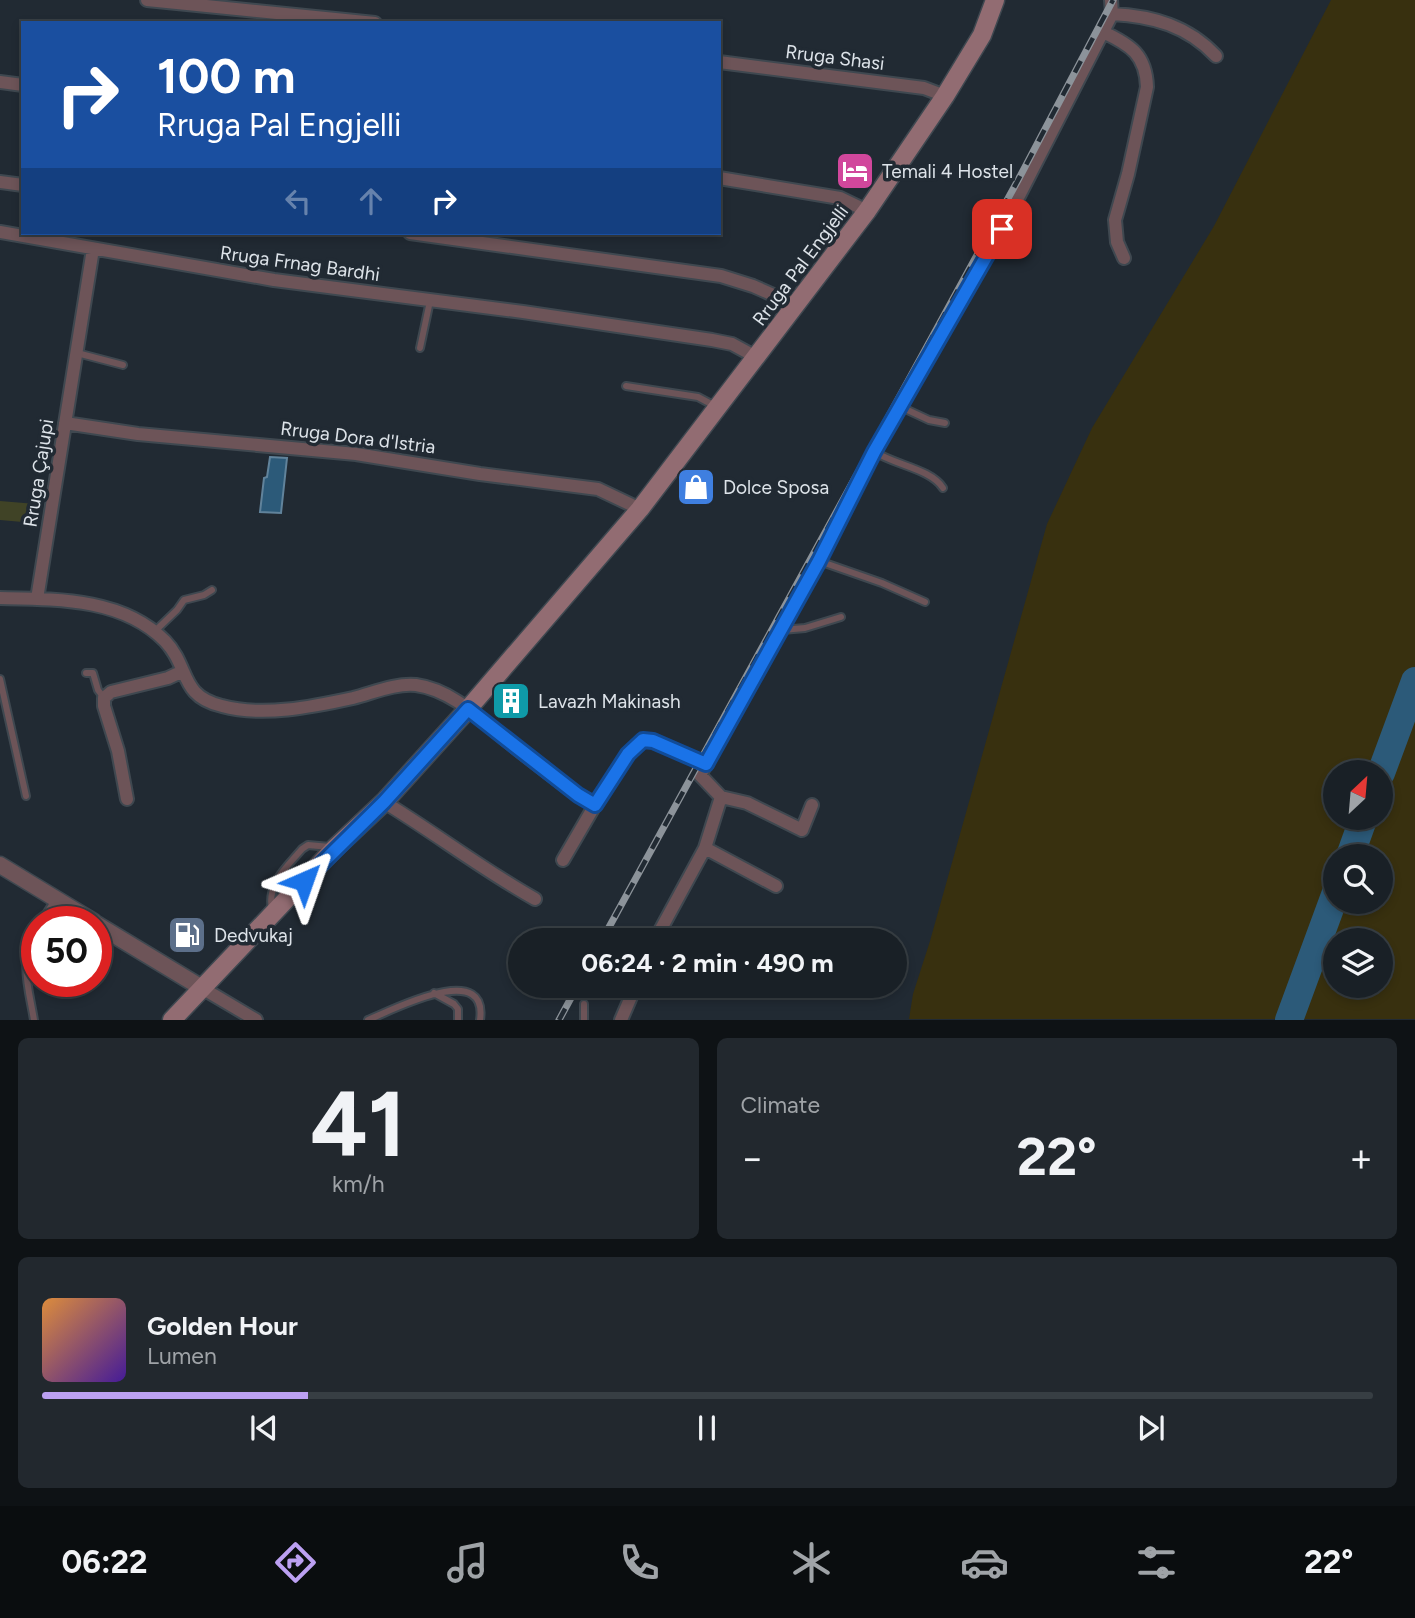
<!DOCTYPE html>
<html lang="en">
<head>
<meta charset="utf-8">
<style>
  :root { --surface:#192026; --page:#22282e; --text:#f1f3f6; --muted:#9fa3a7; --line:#373e43; --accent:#bca0f2 }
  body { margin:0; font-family:Figtree,sans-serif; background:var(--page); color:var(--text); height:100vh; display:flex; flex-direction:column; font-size:26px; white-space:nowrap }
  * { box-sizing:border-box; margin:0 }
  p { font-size:23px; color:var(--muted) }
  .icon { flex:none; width:38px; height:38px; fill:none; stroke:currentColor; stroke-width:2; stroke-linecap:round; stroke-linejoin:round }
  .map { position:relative; height:1020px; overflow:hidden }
  .details { display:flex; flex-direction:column; gap:18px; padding:18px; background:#0e1215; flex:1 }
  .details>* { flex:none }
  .top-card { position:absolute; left:21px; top:21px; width:700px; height:214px; border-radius:0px; box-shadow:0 4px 10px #0003,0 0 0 2px var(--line); background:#1a4fa0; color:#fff; overflow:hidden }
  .needle { width:46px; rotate:26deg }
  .controls { position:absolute; left:1323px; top:760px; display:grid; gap:14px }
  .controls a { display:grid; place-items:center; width:70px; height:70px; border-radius:50%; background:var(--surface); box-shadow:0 4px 10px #0003,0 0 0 2px var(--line); font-size:35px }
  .speed { position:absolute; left:21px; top:906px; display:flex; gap:14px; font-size:35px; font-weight:700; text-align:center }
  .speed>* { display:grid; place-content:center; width:91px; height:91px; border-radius:50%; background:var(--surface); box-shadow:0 4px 10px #0003,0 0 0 2px var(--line); line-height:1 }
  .speed .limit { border:10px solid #d22; background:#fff; color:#111 }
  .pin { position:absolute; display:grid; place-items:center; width:60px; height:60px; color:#fff; margin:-30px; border-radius:14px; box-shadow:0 4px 10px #0006 }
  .me { position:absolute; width:77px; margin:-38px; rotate:43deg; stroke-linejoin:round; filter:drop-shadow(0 0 5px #0008) }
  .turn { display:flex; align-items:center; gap:24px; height:147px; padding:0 21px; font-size:32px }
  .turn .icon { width:91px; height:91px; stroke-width:2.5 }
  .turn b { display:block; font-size:49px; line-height:60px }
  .lanes { display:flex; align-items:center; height:66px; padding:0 21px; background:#0003; justify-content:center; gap:35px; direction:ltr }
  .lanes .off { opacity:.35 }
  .big { font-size:52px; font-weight:700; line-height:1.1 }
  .details .widget { flex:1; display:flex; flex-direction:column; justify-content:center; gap:10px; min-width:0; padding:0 24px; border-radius:10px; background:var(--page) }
  .details .dial { align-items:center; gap:0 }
  .dial b { font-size:91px; line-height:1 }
  .song { display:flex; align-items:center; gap:21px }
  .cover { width:84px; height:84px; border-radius:10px; background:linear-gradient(135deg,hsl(30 70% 55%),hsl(260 70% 35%)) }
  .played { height:7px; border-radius:4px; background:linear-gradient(90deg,var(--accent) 20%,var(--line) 20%) }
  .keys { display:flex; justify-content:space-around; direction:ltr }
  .heat { display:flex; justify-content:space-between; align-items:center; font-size:38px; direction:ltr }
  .details .tiles { flex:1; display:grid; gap:18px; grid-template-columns:1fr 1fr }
  .widget:last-child { grid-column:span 2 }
  .trip { position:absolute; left:508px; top:928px; width:399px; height:70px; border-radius:35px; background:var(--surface); box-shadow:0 4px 10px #0003,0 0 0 2px var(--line); font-weight:700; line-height:70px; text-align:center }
  .tabs { display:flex; height:112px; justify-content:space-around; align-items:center; background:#0a0d0f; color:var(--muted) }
  .tabs .icon { width:49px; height:49px }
  .tabs .current { color:var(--accent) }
  .tabs b { font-size:32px; color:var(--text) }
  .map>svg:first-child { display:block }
  .green { fill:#404326 }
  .sand { fill:#38300f; fill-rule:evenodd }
  .water { fill:#2c5a79; stroke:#61839b; stroke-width:2 }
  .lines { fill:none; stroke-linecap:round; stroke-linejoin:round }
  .river { stroke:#2c5a79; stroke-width:28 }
  .service-casing { stroke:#3f4850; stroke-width:10 }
  .minor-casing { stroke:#3f4850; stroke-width:16 }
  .tertiary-casing { stroke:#3f4850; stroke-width:19 }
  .secondary-casing { stroke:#3f4850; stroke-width:21 }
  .service { stroke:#6d5458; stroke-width:6 }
  .minor { stroke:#6d5458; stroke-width:12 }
  .tertiary { stroke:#6d5458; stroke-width:16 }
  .secondary { stroke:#926c72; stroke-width:18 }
  .rail-casing { stroke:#8c939a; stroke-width:7 }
  .rail { stroke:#212a33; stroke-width:4.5; stroke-dasharray:13; stroke-linecap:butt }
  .route-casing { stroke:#114b97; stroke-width:18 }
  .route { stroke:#1a73e8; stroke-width:12 }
  .labels { text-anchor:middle; stroke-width:7; stroke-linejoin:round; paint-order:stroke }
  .street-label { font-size:19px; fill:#dde3e9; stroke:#212a33 }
  .poi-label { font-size:19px; fill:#dde3e9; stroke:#212a33; text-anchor:start }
</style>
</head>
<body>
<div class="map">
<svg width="1415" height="1020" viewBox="0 0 1415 1020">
  <rect width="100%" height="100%" fill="#212a33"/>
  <path class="green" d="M 0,501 L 36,504 L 34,523 L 0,520 Z"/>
  <path class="sand" d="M 1331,0 L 1415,0 L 1415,1019 L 909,1019 L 913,994 L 930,941 L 1047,524 L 1092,428 L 1214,226 ZM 1335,772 L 1381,772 L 1381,817 L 1335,817 ZM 1335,856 L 1381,856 L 1381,901 L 1335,901 ZM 1335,940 L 1381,940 L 1381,985 L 1335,985 Z"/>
  <path class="water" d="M 270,457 L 287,458 L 281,513 L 260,512 L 264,478 L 267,477 Z"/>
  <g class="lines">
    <path class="river" d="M 1381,773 L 1415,681
      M 1350,856 L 1364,817
      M 1289,1020 L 1335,895"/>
    <defs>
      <path id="service" d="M 420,348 L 430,301
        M 77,353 L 123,365
        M 626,386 L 698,397 L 715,406
        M 901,407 L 929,420 L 945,423
        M 875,452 C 895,465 931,469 943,488
        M 819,561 L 882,583 L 925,602
        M 782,630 L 805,628 L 841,617
        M 154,632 L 177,610 L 184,600 L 204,595 L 212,590
        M 86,673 L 93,673 L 98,690 L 104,698
        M 0,679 L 26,796
        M 272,910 C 267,883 285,869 302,849 L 308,845 L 330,847
        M 41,922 L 55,900
        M 434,993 L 454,1004 L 458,1009 L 458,1020
        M 584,1004 L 584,1020
        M 34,1020 C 28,984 19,963 37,929
        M 368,1020 C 390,1011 489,959 480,1020"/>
      <path id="minor" d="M 147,0 L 375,23
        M 1112,14 C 1153,16 1188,26 1216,56
        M 1103,32 C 1131,45 1146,55 1147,87 L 1128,174 L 1115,220 L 1117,242 L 1124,258
        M 719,62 L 924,88 L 945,96
        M 0,82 L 23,85
        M 719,178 L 840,198 L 867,211
        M 0,182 L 23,185
        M 0,232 L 274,280 L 523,312 L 712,340 L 732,344 L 756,357
        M 410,233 L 721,276 L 753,286 L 796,305
        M 65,423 L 138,434 L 356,454 L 480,474 L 598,489 L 640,509
        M 0,598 C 57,599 123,598 165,641 C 190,667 179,696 222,706 C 263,717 312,707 353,698 C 373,693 395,683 416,685 C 453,690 482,721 510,743 C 532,761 555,778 578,795 L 595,805 L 563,860
        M 37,599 L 93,249
        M 721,797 L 747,803 L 802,830 L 812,805
        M 127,799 L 118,751 L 104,706 L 104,698 L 111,692 L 168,678 L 183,671
        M 384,802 C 435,833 483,870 535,899
        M 595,805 L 628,754 L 643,740 L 653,741 L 707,764
        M 705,848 L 776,886
        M 54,922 L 64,904
        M 655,940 L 705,848 L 721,797 L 700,775 L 819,561 L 874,452 L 1002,229 L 1112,14 L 1111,0
        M 54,982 L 66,986
        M 202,988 L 256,1020
        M 621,1020 L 636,985"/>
      <path id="tertiary" d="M 0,865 L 94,922
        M 96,924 L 202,988"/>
      <path id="secondary" d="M 172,1020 L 335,848 L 384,802 L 468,709 L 640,509 L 867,211 L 945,96 L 982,35 L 995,0"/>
    </defs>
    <use href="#service" class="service-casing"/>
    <use href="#minor" class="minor-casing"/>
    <use href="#tertiary" class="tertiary-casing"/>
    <use href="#secondary" class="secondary-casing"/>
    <use href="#service" class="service"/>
    <use href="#minor" class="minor"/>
    <use href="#tertiary" class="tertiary"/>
    <use href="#secondary" class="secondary"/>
    <defs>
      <path id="rail" d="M 602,940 L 1017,182 L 1113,0
        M 559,1020 L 578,985"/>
    </defs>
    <use href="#rail" class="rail-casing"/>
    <use href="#rail" class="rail"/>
  </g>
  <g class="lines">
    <defs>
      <path id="route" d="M 304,881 L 384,802 L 468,709 L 578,795 L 595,805 L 628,754 L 643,740 L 653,741 L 706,764 L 819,561 L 874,452 L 1002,229"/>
    </defs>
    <use href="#route" class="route-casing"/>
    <use href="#route" class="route"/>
  </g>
  <defs>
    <symbol id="hotel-square" viewBox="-11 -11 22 22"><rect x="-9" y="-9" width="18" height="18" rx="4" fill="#d1479c" stroke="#212a33"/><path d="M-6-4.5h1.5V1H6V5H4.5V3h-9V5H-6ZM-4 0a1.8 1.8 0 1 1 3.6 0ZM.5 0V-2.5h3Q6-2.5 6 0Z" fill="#fff"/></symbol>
    <symbol id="shop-square" viewBox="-11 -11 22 22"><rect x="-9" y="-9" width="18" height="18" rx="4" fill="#3f7fe0" stroke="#212a33"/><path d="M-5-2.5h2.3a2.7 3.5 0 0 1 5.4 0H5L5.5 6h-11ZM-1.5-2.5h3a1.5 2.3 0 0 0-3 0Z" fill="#fff"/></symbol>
    <symbol id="building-square" viewBox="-11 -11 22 22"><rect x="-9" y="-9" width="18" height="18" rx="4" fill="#0f9aa8" stroke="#212a33"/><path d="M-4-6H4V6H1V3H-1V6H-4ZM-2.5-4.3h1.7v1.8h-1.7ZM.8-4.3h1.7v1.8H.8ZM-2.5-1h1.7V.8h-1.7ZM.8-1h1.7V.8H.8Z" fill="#fff"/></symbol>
    <symbol id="fuel-square" viewBox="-11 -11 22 22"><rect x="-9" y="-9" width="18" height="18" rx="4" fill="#5c6f8a" stroke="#212a33"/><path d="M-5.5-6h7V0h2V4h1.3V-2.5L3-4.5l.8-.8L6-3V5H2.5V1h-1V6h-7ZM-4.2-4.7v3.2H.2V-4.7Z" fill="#fff"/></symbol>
  </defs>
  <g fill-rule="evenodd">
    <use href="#hotel-square" x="833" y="149" width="44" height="44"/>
    <use href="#shop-square" x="674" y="465" width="44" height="44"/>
    <use href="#building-square" x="489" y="679" width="44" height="44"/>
    <use href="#fuel-square" x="165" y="913" width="44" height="44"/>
  </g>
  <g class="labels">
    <g class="street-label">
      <text transform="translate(835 57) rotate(7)" y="7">Rruga Shasi</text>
      <text transform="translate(300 263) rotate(8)" y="7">Rruga Frnag Bardhi</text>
      <text transform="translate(800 265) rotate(-53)" y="7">Rruga Pal Engjelli</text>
      <text transform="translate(358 437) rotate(7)" y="7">Rruga Dora d'Istria</text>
      <text transform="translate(38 473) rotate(-81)" y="7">Rruga Çajupi</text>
    </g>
    <g class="poi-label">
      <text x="882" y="178">Temali 4 Hostel</text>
      <text x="723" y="494">Dolce Sposa</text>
      <text x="538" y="708">Lavazh Makinash</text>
      <text x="214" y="942">Dedvukaj</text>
    </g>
  </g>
</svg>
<div class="controls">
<a><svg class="needle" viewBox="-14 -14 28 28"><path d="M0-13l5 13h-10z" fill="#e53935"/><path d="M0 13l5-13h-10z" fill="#9fa3a7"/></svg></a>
<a><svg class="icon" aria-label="search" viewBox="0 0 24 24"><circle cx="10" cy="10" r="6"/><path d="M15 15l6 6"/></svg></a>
<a><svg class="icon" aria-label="layers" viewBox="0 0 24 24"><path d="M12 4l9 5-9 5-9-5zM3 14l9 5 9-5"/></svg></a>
</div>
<div class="speed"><div class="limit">50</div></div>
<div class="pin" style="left:1002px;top:229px;background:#d93025"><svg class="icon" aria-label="arrive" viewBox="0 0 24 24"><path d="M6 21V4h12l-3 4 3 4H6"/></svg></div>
<svg class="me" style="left:304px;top:881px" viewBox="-20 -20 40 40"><path d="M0-17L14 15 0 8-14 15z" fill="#1a73e8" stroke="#fff" stroke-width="4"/></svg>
<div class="trip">06:24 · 2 min · 490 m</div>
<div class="top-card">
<div class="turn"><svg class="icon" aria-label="right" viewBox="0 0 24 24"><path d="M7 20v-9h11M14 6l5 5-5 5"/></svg><div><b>100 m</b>Rruga Pal Engjelli</div></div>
<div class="lanes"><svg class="icon off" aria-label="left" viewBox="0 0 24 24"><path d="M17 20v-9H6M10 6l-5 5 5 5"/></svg><svg class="icon off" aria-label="ahead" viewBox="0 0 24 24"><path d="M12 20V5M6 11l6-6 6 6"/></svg><svg class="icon" aria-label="right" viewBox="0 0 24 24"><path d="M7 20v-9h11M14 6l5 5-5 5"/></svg></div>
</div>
</div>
<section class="details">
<div class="tiles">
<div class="widget dial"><b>41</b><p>km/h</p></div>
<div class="widget"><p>Climate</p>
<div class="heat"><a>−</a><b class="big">22°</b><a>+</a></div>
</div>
<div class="widget">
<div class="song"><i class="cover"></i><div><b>Golden Hour</b><p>Lumen</p></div></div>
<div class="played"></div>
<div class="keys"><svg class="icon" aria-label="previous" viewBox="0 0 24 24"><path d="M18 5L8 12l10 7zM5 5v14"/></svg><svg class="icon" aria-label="pause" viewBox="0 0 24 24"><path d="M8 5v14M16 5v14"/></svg><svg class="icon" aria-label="next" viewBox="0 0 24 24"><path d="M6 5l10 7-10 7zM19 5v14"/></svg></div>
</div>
</div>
</section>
<nav class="tabs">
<b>06:22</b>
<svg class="icon current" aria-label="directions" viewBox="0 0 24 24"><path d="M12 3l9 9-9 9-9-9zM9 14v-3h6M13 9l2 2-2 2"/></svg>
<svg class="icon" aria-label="music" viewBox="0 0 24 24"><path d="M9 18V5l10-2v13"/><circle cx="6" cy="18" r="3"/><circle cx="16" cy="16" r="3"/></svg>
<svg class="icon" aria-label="phone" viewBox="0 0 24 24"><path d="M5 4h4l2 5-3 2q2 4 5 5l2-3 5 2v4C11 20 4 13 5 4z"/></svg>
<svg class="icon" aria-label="climate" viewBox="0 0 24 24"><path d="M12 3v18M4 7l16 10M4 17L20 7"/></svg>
<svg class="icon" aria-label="car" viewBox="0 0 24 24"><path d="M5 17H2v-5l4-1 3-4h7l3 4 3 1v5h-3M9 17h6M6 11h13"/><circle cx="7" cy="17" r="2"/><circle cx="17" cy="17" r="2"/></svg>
<svg class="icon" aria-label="filters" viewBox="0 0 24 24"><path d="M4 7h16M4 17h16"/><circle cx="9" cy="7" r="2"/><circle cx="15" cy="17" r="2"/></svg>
<b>22°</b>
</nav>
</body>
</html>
